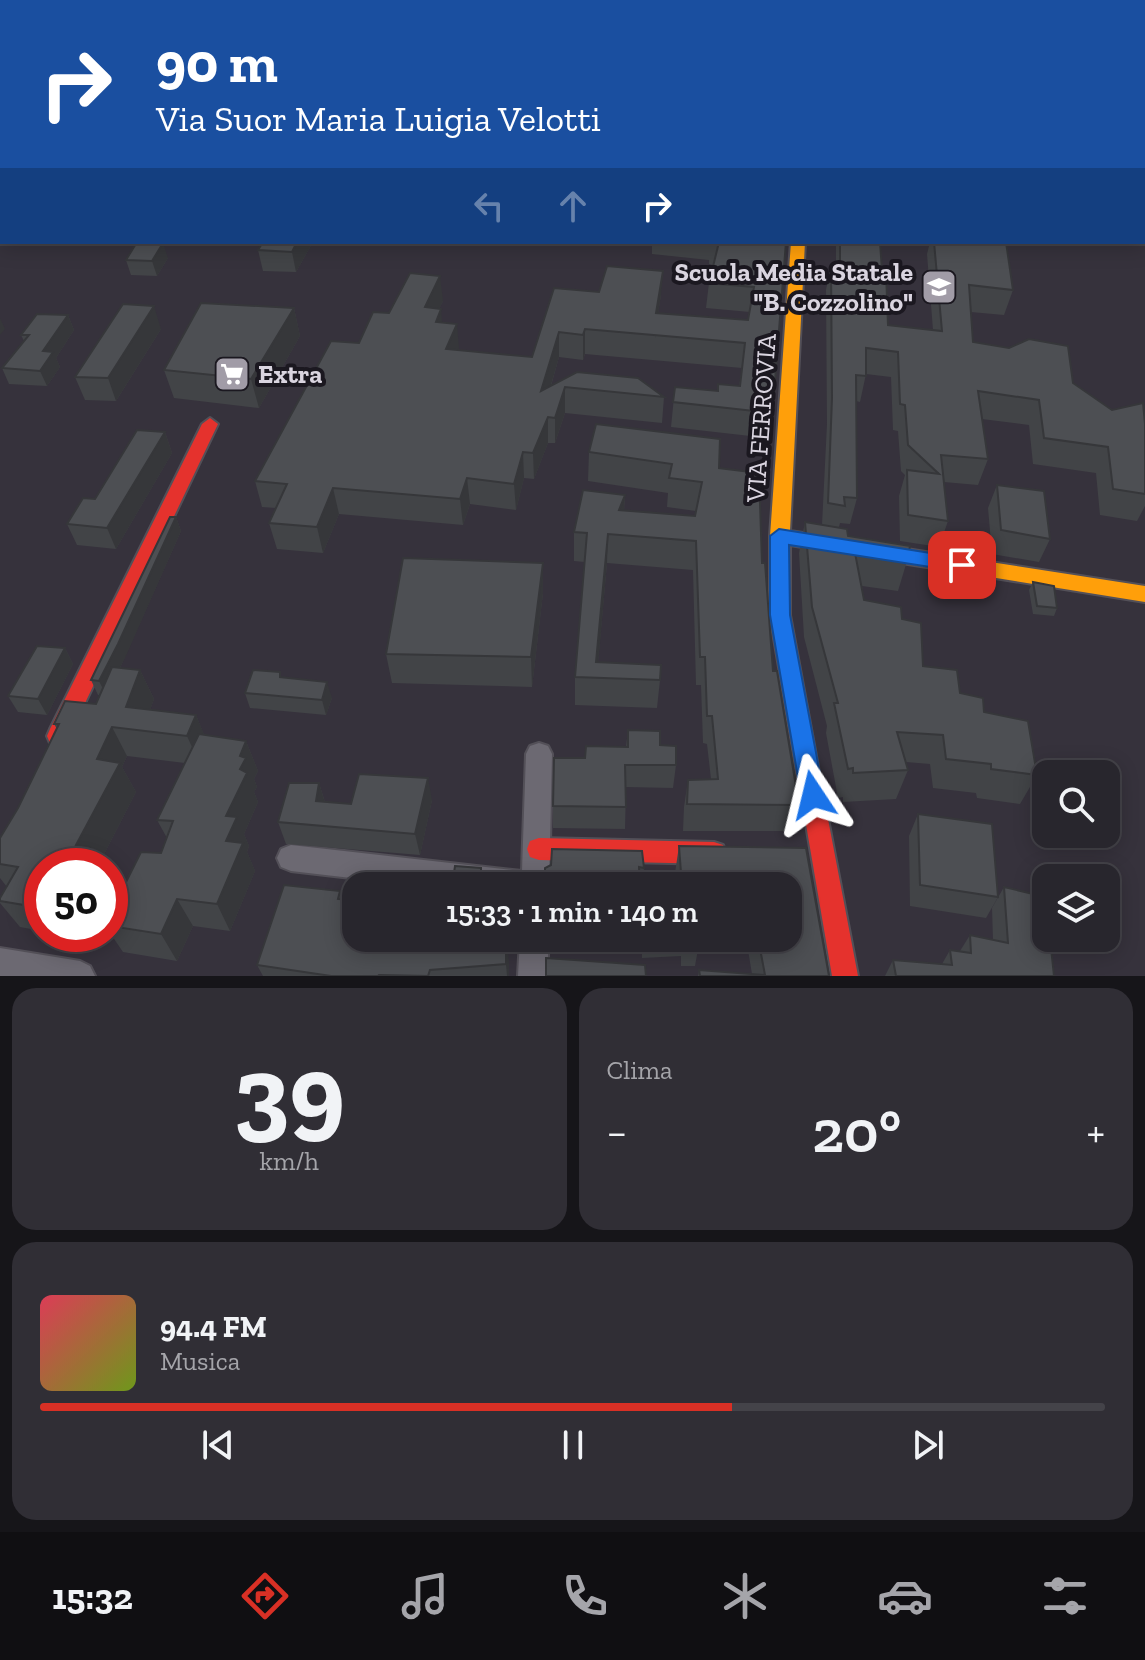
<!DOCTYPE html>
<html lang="it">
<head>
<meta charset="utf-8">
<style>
  :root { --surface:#28262d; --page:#302e35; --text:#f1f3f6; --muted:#a5a5aa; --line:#444349; --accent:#d93025 }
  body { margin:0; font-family:"Zilla Slab",serif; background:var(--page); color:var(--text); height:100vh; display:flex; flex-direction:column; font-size:30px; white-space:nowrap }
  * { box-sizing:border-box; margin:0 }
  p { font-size:26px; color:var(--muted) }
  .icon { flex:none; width:44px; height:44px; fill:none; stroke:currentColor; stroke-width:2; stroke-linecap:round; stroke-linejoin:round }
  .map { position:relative; height:976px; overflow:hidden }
  .drawer { display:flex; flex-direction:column; gap:12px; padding:12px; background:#161519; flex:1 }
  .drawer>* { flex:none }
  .banner { position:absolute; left:0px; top:0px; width:1146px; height:244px; box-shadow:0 4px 20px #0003,0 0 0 2px var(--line); background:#1a4fa0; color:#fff; overflow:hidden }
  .buttons { position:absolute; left:1032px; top:760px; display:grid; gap:16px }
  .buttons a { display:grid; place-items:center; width:88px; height:88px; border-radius:16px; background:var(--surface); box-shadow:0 4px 20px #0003,0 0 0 2px var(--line); font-size:40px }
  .speed { position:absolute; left:24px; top:848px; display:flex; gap:16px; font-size:40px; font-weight:700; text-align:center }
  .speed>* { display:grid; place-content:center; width:104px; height:104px; border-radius:50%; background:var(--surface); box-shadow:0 4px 20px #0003,0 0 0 2px var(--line); line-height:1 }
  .speed .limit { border:12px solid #d22; background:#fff; color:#111 }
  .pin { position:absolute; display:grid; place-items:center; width:68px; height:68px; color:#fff; margin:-34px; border-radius:16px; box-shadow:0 4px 12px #0006 }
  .me { position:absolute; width:88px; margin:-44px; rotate:350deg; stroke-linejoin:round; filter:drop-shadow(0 0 6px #0008) }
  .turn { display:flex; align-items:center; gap:28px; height:168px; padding:0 24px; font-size:36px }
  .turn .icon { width:104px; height:104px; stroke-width:2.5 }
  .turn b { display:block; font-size:56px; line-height:68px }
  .lanes { display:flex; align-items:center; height:76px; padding:0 24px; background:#0003; justify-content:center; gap:40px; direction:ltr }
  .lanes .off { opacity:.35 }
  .big { font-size:60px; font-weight:600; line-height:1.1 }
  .drawer .tile { flex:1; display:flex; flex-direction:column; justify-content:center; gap:12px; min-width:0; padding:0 28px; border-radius:24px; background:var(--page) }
  .drawer .dial { align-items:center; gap:0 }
  .dial b { font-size:104px; line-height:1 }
  .song { display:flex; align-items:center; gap:24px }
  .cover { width:96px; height:96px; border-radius:12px; background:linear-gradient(135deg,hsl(350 70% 55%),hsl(80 70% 35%)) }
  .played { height:8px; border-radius:4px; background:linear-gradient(90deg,var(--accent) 65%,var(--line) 65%) }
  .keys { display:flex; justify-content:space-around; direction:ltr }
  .heat { display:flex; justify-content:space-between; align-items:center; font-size:44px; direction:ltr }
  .drawer .tiles { flex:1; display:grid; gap:12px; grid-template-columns:1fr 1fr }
  .tile:last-child { grid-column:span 2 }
  .trip { position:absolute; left:342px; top:872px; width:460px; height:80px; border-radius:24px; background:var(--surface); box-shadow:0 4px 20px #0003,0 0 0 2px var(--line); font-weight:600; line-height:80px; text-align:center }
  .dock { display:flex; height:128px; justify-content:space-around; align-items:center; background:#100f12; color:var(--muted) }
  .dock .icon { width:56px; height:56px }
  .dock .active { color:var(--accent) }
  .dock b { font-size:36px; color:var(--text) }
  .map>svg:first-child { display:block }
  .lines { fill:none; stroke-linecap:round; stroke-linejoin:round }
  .street-casing { stroke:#535058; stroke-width:4 }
  .slow-casing { stroke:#535058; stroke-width:4 }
  .jam-casing { stroke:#535058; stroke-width:4 }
  .street { fill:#6c6972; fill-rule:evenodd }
  .slow { fill:#ff9f0a; fill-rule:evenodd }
  .jam { fill:#e5322d; fill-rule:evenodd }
  .wall { fill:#424447 }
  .shaded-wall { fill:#36373a }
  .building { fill:#4d4f53; stroke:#36373a; stroke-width:2 }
  .route { fill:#1a73e8; stroke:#114b97; stroke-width:2 }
  .labels { text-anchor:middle; stroke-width:8; stroke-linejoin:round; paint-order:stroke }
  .poi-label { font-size:26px; font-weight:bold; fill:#dad5e0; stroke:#1b1820; text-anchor:end }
  .street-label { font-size:26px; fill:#dad5e0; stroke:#1b1820 }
</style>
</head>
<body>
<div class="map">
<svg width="1145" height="976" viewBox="0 0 1145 976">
  <rect width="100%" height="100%" fill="#36323c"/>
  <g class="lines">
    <defs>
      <path id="street" d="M 61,0 L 108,0 L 109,2 L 62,2 Z
        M 539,743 L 548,746 L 552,754 L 549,886 L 420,886 L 291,871 L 281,867 L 277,858 L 281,849 L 291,845 L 522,871 L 526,754 L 530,746 Z
        M 520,938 L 548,938 L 548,976 L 518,976 Z
        M 0,948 L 80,961 L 90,966 L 95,976 L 0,976 Z"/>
      <path id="slow" d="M 791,242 L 805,242 L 790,531 L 1145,586 L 1145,602 L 790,545 L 790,615 L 819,772 L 816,779 L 808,782 L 800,779 L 797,772 L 770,615 L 770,536 Z"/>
      <path id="jam" d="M 210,418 L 218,424 L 66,743 L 58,746 L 50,743 L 47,736 L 50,729 L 202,424 Z
        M 808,762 L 816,765 L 819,772 L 858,976 L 832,976 L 797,772 L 800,765 Z
        M 539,838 L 714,842 L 723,845 L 726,853 L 723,861 L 714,864 L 539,860 L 530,857 L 527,849 L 530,841 Z"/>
    </defs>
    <use href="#street" class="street-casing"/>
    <use href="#slow" class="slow-casing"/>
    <use href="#jam" class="jam-casing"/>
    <use href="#street" class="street"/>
    <use href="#slow" class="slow"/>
    <use href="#jam" class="jam"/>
  </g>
  <path class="wall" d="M 1145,0 L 1145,102 L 1144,102 Z
    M 14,242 L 55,242 L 53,246 Z
    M 313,242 L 296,272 L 263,271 L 258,250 Z
    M 514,242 L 539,242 L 538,244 Z
    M 652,242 L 786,242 L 773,406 L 769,431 L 760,433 L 759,437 L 671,427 L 675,387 L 717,391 L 718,384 L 739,386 L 742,368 L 585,354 L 583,360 L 559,357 L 551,386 L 664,397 L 662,423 L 565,413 L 555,443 L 548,443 L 534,479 L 524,478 L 516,510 L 470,504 L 463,525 L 339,514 L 323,553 L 277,549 L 269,523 L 276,508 L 262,507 L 255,481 L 359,343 L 389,313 L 443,301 L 439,309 L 442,323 L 459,349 L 459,350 L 532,357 L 599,292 L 661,295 L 658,313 L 748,320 L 750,312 L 706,308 L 709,283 L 713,265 L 709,264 L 709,260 L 652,254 Z
    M 836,242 L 880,242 L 888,325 L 933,330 L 927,254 L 930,242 L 1006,242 L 1013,290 L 1004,315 L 971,312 L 973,342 L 1073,383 L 1145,494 L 1145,506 L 1137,521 L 1100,515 L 1096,473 L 1033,464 L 1029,425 L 982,419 L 988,459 L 978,485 L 944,482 L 948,521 L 939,547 L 900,541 L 899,496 L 905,475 L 901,471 L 898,431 L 893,430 L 891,377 L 866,374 L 860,402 L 856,401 L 857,498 L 850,524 L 840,523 L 839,527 L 848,536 L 907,561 L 898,591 L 862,586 L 864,600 L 902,619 L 923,666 L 984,712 L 1037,775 L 1020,804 L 977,798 L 976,793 L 933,788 L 930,764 L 906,762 L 908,770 L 896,799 L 843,802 L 843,797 L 838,798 L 826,733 L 827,726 L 804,637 L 799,553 L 805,522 L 822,525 L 827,424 L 826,290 L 831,265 L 836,266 Z
    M 168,258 L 157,276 L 131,275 L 126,260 Z
    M 294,308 L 300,336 L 259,408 L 174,398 L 164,370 Z
    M 68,315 L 74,330 L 56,358 L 60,367 L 47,386 L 9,384 L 2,368 L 24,341 L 21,335 Z
    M 161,329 L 116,401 L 85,400 L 75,377 Z
    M 165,432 L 172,453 L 116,549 L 77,545 L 67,524 Z
    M 589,452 L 719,468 L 762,563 L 773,671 L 799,805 L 791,831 L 683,831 L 684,807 L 688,780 L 711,779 L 707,744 L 703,743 L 701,685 L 696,685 L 693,570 L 607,563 L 598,662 L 660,680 L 657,708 L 575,705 L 575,677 L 585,562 L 574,561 L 574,532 L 625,495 L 624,511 L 695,516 L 696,511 L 667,507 L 668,493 L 588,481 Z
    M 997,485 L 1050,539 L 1039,562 L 992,554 L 988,508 Z
    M 176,517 L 181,531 L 120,668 L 140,670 L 154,699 L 150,710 L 196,715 L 204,735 L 246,741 L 258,771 L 254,779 L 257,787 L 254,792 L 258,802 L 244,834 L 249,846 L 247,852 L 255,871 L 230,931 L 193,926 L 177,961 L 123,952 L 110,933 L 110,914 L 161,853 L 167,838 L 157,820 L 185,763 L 127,756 L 122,767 L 136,792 L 99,864 L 101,866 L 42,866 L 42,931 L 20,927 L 0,903 L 0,898 L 7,887 L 0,878 L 0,838 L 18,808 L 57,729 L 54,724 L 96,704 L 100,695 L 98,695 L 91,680 Z
    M 543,563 L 543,593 L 532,687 L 392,683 L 386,654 Z
    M 1033,582 L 1057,608 L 1054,616 L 1033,614 L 1029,590 Z
    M 65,648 L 73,664 L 47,715 L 18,712 L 8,696 Z
    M 280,672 L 281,677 L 332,698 L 326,715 L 250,708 L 245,693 Z
    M 628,730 L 660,745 L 676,765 L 673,788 L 626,787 L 625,829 L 553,828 L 553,806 L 585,758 L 626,747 Z
    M 319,783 L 325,802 L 351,804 L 432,800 L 420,855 L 286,844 L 278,822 Z
    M 918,814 L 998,897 L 986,918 L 910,906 L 909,836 Z
    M 679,846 L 806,848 L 829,976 L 698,976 L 699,970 L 752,974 L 746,938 L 788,938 L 788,886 L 676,886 L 675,873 Z
    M 545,868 L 644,868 L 642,886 L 545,886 Z
    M 1004,887 L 1054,976 L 885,976 L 893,960 L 942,964 L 950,950 L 960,951 L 970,935 L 993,940 L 992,908 Z
    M 340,891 L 342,899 L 507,938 L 509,976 L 263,976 L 257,965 Z
    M 642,938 L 700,938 L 695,966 L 681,966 L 681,956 L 642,958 Z"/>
  <path class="shaded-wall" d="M 842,0 L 859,0 L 857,2 L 840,2 Z
    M 2,168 L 2,200 L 0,202 L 0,170 Z
    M 297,242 L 313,242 L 296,272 L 292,252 Z
    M 163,243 L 168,258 L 157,276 L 152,261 Z
    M 663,271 L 661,295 L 655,338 L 656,313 Z
    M 440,276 L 443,301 L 428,332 L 425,307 Z
    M 154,306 L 161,329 L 116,401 L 108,378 Z
    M 294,308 L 300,336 L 259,408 L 251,379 Z
    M 441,309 L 443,334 L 436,322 Z
    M 68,315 L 74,330 L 56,358 L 60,367 L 47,386 L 40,371 L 43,351 Z
    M 0,318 L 5,329 L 0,335 Z
    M 457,324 L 459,349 L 448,374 L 446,349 Z
    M 585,329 L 585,354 L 583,360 L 583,335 Z
    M 559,332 L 559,357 L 542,416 L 541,391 Z
    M 565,387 L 565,413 L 555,443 L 555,418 Z
    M 548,417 L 548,443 L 534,479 L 533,453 Z
    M 165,432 L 172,453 L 116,549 L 107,528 Z
    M 523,452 L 524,478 L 516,510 L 514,484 Z
    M 467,478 L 470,504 L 463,525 L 460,499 Z
    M 333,488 L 339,514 L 323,553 L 317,527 Z
    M 625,495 L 623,524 L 619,510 Z
    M 176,517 L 181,531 L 125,658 L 106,695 L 99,681 Z
    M 608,534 L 607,563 L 597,678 L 596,662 Z
    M 543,563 L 543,593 L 532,687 L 531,657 Z
    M 65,648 L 73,664 L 47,715 L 38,699 Z
    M 140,670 L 154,699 L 143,730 L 126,707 Z
    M 327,682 L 332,698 L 326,715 L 322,700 Z
    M 196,715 L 208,744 L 200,765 L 187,736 Z
    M 112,727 L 127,756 L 122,767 L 136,792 L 99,864 L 101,866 L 79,866 L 76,845 L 97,759 Z
    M 246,741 L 258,771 L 254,779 L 257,787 L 254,792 L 258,802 L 244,834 L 249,846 L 247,852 L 255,871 L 230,931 L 217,904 L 226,841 L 226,816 L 240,769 L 240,756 Z
    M 428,778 L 432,800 L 420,855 L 415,834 Z
    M 319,783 L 326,806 L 316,801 Z
    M 177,899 L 193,926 L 177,961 L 161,934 Z
    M 507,938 L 509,963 L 509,976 L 507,976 L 506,964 Z"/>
  <path class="building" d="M 161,0 L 842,0 L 840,2 L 491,2 L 469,0 L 468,2 L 159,2 Z
    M 887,0 L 1145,0 L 1145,80 L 1144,2 L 886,2 Z
    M 2,85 L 2,168 L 0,170 L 0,87 Z
    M 137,242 L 163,243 L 152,261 L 126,260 Z
    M 263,242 L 297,242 L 292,252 L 258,250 Z
    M 719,242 L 786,242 L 773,406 L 764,407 L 763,412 L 673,402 L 675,387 L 718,391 L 718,384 L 740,386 L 745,343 L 585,329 L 583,335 L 559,332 L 541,391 L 577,372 L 638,378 L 664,397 L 565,387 L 555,418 L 548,417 L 533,453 L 523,452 L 514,484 L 467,478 L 460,499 L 333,488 L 317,527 L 269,523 L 287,484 L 255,481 L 331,341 L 359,343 L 373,312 L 389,313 L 410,273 L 440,276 L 425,307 L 441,309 L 436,322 L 457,324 L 446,349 L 532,357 L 554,288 L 599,292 L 607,266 L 663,271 L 656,313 L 748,320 L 754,287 L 709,283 Z
    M 840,242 L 880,242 L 882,270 L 886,271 L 888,325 L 942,331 L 934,242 L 1006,242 L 1013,290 L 969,285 L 973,342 L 1009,348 L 1029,339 L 1068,346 L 1073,383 L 1112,410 L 1143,403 L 1145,424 L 1145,494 L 1113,489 L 1108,447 L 1044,438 L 1039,400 L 978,391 L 988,459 L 941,455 L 948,521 L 908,515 L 907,470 L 939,474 L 908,445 L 905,405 L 900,404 L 898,352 L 866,348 L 866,376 L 856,375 L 857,498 L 844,497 L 845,506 L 828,503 L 832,398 L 831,265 L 840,266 Z
    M 201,303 L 294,308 L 251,379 L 164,370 Z
    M 123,304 L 154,306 L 108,378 L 75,377 Z
    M 37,314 L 68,315 L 43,351 L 53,352 L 40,371 L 2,368 L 29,335 L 21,335 Z
    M 596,424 L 720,439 L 719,468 L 759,473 L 762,563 L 765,563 L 773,671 L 777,671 L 799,805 L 687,804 L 688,780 L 718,779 L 712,716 L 707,716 L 705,657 L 700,657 L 696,541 L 608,534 L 596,662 L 661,665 L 660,680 L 575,677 L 587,533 L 574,532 L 583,490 L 625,495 L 619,510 L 695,516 L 702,482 L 669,478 L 672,464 L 589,452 Z
    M 137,430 L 165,432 L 107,528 L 67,524 L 83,498 L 95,499 Z
    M 997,485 L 1044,491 L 1050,539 L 1001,530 Z
    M 170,517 L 176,517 L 118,644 L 99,681 L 91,680 Z
    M 805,522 L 847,529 L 848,536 L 910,546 L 907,561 L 855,553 L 864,600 L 901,607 L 902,619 L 921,623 L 923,666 L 957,670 L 960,693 L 983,698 L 984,712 L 1028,721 L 1037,775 L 991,769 L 991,764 L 946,759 L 943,735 L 897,732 L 908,770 L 853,773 L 853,768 L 848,769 L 834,703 L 838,703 L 812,607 Z
    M 403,558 L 543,563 L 531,657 L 386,654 Z
    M 1033,582 L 1054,586 L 1057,608 L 1037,606 Z
    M 37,646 L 65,648 L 38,699 L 8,696 Z
    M 112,667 L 140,670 L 126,707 L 196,715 L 187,736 L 112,727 L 97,759 L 120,763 L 76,845 L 89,847 L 79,866 L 42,866 L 42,908 L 0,901 L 0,898 L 18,867 L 0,864 L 0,838 L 18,808 L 59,724 L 54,724 L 65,701 L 96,704 Z
    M 253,670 L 280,672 L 280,677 L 327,682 L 322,700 L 245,693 Z
    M 628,730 L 660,731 L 660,745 L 676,746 L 676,765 L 625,765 L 626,807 L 553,806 L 554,758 L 585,758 L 586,746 L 628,747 Z
    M 199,734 L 246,741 L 240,756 L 246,758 L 240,769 L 247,773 L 226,816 L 237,817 L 226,841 L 243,843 L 217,904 L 177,899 L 161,934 L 110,926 L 110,914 L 141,852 L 161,853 L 173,821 L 157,820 Z
    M 359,774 L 428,778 L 415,834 L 278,822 L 289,783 L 319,783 L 316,801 L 351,804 Z
    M 918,814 L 992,824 L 998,897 L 920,885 Z
    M 679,846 L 806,848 L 829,976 L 700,976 L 699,970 L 765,975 L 758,938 L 788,938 L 788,886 L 682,886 Z
    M 552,849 L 642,851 L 644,868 L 639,867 L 640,886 L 593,886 L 593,884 L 572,884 L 572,878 L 545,879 L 545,868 L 551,865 Z
    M 455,866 L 481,868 L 481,880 L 502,883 L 502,886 L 452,886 Z
    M 284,885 L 340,891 L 338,899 L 356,901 L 356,938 L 506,938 L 506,964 L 430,970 L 428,976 L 379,975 L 378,976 L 331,976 L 257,965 Z
    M 1004,887 L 1046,897 L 1046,938 L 1050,938 L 1054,976 L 896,976 L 893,960 L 952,965 L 950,950 L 971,953 L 970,935 L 1008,943 Z
    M 686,938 L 700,938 L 700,940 L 686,941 Z
    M 546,958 L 645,965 L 646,976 L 546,976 Z"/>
  <path class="route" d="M 779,529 L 962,558 L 969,560 L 972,565 L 969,570 L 962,572 L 789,545 L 790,615 L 824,795 L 821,802 L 813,805 L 804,802 L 801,795 L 770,615 L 770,536 Z"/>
  <defs>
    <symbol id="school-square" viewBox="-11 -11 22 22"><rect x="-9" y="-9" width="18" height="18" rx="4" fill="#a19ca7" stroke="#1b1820"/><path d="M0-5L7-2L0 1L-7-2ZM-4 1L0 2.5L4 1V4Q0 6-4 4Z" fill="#fff"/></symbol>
    <symbol id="supermarket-square" viewBox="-11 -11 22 22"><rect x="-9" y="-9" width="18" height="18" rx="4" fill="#a19ca7" stroke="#1b1820"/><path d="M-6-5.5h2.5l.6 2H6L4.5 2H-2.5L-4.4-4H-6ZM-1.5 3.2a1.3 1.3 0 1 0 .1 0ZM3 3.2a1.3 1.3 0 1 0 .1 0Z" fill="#fff"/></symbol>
  </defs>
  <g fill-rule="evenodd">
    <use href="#school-square" x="919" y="267" width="40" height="40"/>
    <use href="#supermarket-square" x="212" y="354" width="40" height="40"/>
  </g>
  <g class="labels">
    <g class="poi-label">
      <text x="913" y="281">Scuola Media Statale<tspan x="913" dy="30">"B. Cozzolino"</tspan></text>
      <text x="258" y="383" text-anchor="start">Extra</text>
    </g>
    <g class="street-label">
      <text transform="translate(761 418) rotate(-86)" y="9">VIA FERROVIA</text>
    </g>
  </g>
</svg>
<div class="buttons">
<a><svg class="icon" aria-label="search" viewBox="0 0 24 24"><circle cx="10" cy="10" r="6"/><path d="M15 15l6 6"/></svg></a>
<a><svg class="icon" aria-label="layers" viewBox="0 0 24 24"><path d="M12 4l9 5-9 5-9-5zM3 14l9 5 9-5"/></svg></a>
</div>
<div class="speed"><div class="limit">50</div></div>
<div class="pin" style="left:962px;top:565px;background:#d93025"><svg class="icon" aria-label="arrive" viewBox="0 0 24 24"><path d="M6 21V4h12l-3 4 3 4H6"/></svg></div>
<svg class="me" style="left:813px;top:795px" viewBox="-20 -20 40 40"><path d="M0-17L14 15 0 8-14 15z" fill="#1a73e8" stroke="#fff" stroke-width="4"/></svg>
<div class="trip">15:33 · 1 min · 140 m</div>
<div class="banner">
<div class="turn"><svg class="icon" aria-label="right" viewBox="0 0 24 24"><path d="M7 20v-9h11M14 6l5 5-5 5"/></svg><div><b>90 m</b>Via Suor Maria Luigia Velotti</div></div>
<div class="lanes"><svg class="icon off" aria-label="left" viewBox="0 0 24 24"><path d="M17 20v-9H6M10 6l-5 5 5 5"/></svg><svg class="icon off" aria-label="ahead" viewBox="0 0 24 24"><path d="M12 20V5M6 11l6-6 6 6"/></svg><svg class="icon" aria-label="right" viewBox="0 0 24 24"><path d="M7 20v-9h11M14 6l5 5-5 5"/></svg></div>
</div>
</div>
<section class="drawer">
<div class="tiles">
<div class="tile dial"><b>39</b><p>km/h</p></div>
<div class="tile"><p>Clima</p>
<div class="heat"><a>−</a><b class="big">20°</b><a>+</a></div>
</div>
<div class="tile">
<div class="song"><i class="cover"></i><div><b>94.4 FM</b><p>Musica</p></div></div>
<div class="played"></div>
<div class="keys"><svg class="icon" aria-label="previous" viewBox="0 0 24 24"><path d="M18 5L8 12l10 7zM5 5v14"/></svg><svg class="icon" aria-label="pause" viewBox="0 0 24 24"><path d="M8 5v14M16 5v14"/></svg><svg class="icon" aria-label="next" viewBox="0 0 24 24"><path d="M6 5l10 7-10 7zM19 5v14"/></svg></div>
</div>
</div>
</section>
<nav class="dock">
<b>15:32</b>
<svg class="icon active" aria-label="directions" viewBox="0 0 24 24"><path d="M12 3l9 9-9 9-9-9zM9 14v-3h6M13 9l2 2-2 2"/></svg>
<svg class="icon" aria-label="music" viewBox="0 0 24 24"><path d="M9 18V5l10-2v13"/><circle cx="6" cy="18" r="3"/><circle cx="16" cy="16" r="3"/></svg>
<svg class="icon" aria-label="phone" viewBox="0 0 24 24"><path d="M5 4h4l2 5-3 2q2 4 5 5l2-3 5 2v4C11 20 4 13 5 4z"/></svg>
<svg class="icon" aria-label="climate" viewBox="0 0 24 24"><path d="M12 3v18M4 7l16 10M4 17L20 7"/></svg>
<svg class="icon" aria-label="car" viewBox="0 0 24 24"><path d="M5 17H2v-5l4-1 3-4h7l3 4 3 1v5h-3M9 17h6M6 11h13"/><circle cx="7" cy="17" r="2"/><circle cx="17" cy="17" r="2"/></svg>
<svg class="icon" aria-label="filters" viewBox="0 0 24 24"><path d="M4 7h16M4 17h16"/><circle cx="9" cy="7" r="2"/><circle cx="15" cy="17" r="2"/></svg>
</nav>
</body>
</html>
